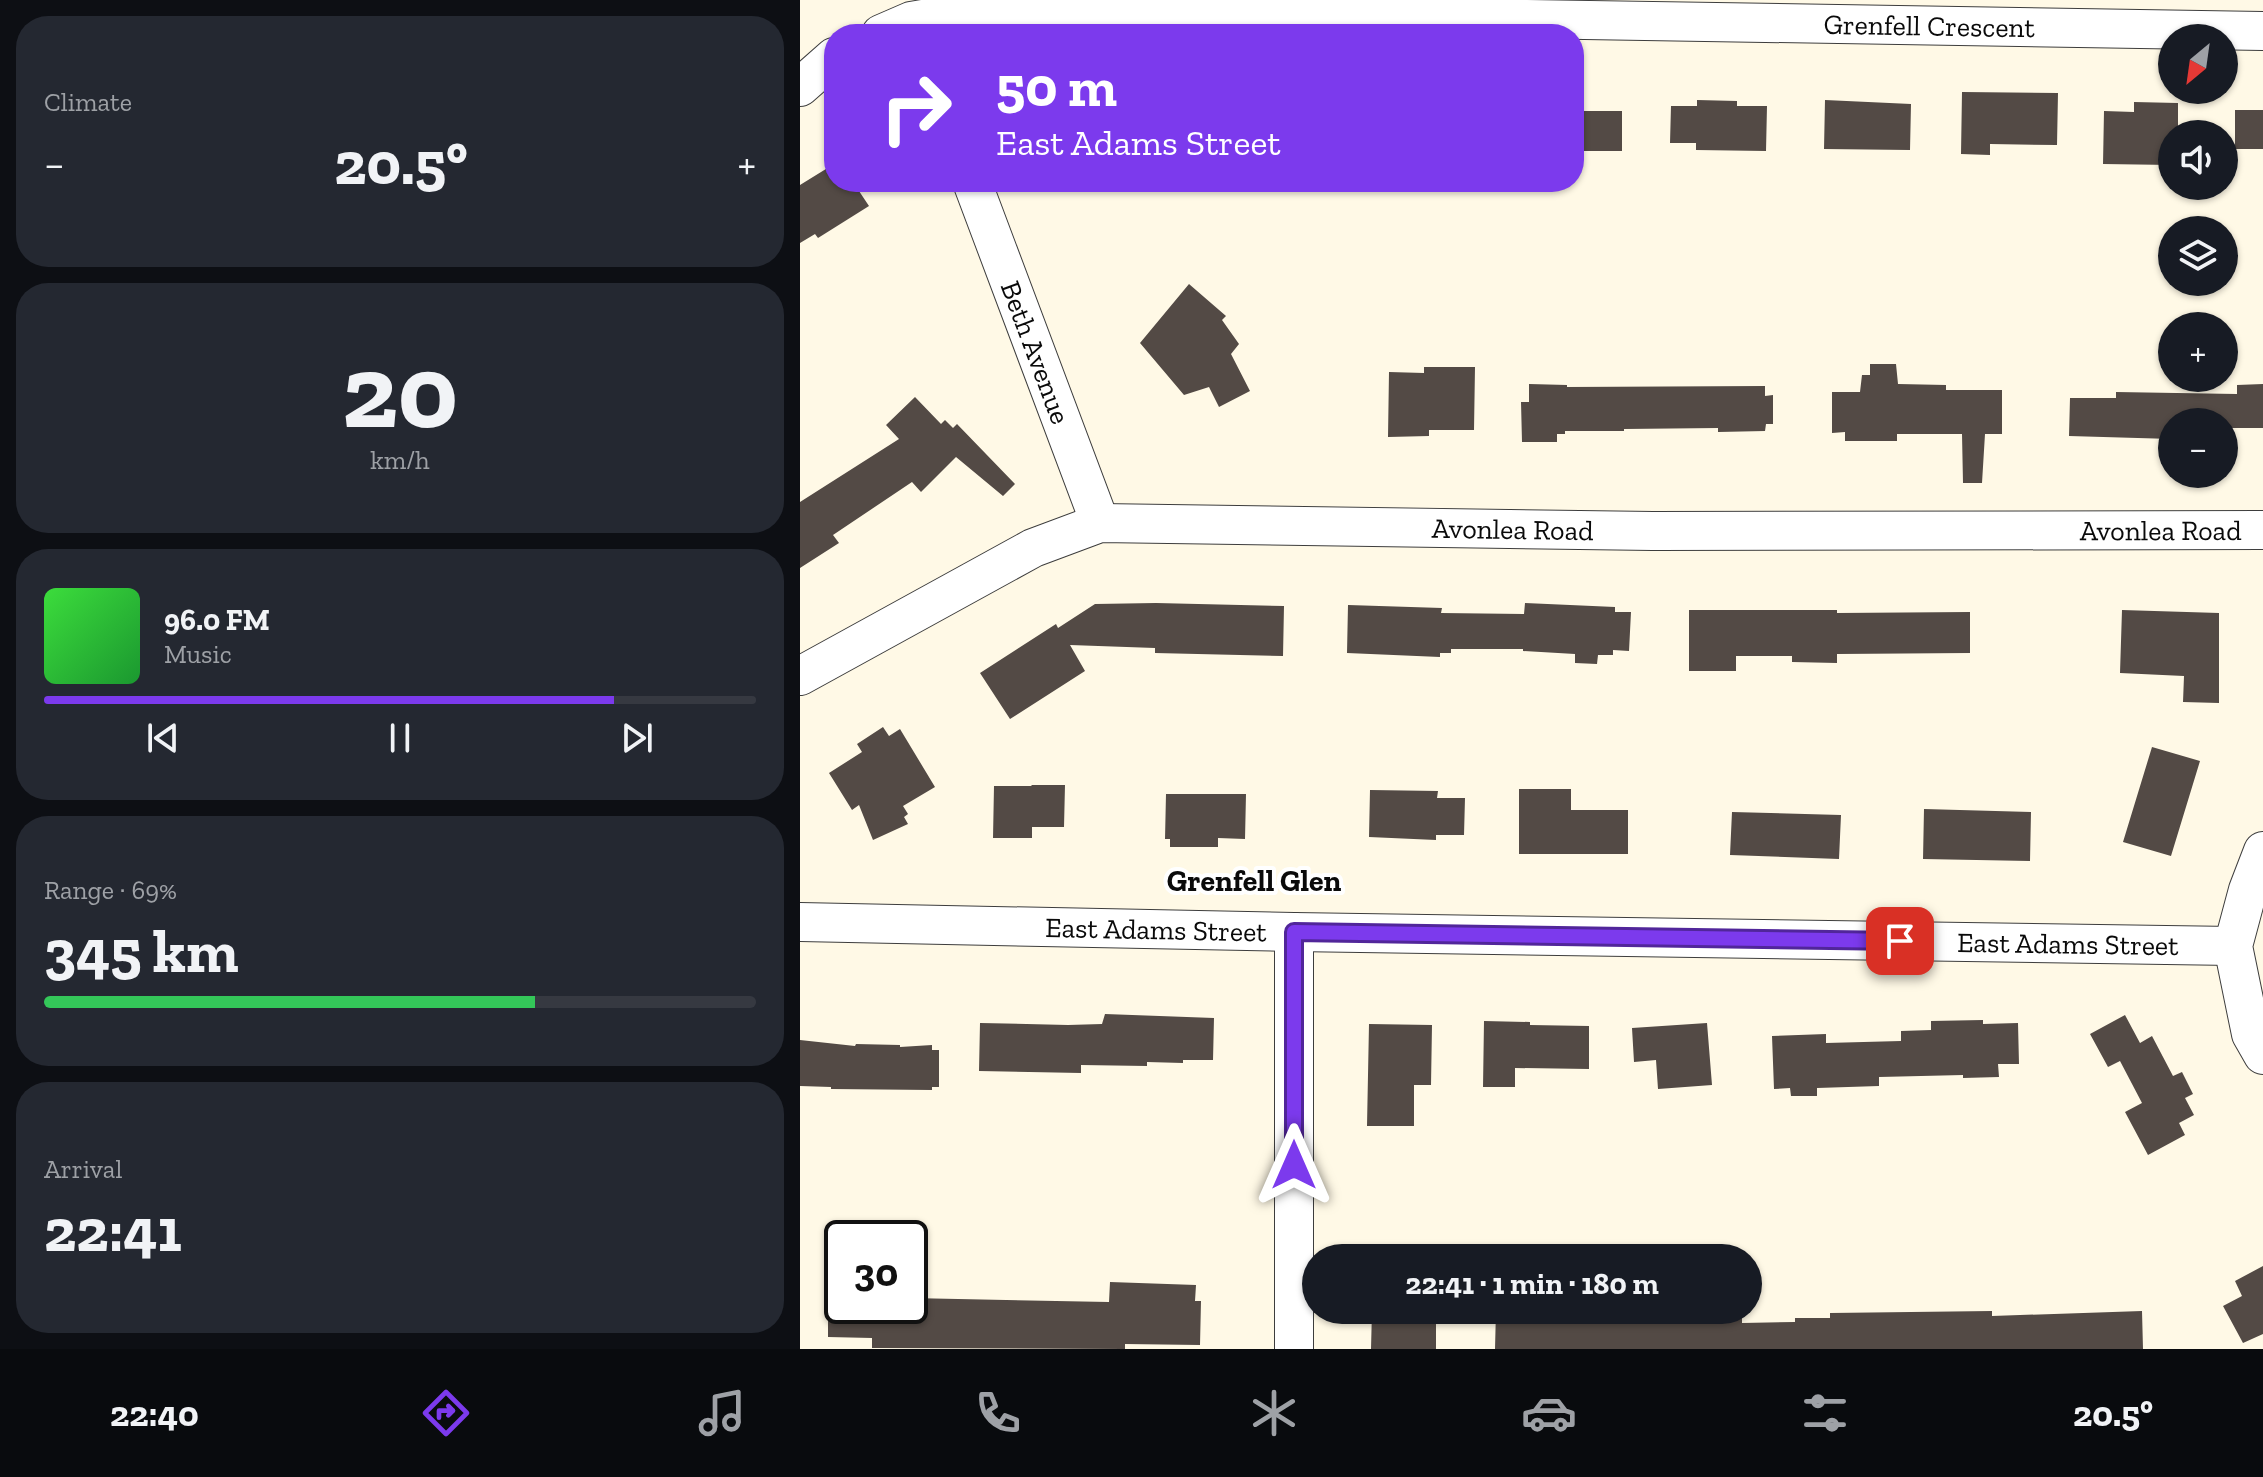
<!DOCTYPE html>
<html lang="en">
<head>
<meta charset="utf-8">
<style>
  :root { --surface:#171b24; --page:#242831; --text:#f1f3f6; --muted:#9ea1a6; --line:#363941; --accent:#7c3aed }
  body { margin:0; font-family:"Zilla Slab",serif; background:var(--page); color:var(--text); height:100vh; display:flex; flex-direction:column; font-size:30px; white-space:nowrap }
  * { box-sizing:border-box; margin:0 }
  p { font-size:26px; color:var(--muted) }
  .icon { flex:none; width:44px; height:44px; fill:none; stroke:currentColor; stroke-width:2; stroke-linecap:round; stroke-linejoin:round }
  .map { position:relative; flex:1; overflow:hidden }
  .drawer { display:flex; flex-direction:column; gap:16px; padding:16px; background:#0d0f14; width:800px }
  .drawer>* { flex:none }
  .hud { position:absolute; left:24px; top:24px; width:760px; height:168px; border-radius:32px; box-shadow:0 2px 6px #0004; background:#7c3aed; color:#fff; overflow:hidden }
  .needle { width:52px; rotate:209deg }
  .controls { position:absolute; left:1358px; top:24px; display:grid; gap:16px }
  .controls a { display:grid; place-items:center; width:80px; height:80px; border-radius:50%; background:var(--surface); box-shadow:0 2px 6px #0004; font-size:40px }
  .speed { position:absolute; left:24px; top:1220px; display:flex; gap:16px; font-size:40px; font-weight:700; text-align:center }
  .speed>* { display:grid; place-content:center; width:104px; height:104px; border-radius:50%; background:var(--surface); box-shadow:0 2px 6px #0004; line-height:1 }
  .speed .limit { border:4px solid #111; border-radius:12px; background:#fff; color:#111 }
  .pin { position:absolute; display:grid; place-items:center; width:68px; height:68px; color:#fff; margin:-34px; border-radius:16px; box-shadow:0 4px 12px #0006 }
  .me { position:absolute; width:88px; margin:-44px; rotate:0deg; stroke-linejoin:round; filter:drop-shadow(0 0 6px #0008) }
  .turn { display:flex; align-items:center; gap:28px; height:168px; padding:0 40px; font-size:36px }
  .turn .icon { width:104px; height:104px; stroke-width:2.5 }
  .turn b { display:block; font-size:56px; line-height:68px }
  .big { font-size:60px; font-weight:800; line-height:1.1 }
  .drawer .widget { flex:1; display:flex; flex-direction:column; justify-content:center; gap:12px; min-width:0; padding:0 28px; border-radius:32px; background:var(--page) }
  .drawer .dial { align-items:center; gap:0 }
  .dial b { font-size:104px; line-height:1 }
  .song { display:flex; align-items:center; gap:24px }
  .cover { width:96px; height:96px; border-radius:12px; background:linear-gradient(135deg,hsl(120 70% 55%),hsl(130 70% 35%)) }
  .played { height:8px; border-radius:4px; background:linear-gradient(90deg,var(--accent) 80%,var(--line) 80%) }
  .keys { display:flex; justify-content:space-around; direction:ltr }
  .heat { display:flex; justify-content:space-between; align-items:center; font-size:44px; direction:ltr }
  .charge { height:12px; border-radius:6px; background:linear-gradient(90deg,#34c759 69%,var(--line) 0) }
  .trip { position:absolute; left:502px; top:1244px; width:460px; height:80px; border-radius:40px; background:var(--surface); box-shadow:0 2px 6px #0004; font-weight:800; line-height:80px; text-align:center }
  .tab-bar { display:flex; height:128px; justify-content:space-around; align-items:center; background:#090b0e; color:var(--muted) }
  .tab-bar .icon { width:56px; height:56px }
  .tab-bar .selected { color:var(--accent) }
  .tab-bar b { font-size:36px; color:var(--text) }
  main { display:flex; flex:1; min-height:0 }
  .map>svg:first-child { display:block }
  .building { fill:#534a45 }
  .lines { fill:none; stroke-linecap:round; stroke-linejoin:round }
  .minor-casing { stroke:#3d3d3d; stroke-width:40 }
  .minor { stroke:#fff; stroke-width:38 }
  .route-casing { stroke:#51269a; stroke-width:20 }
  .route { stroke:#7c3aed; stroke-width:14 }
  .labels { text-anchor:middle; stroke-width:8; stroke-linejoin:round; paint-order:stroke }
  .street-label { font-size:28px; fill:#0a0a0a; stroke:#fff }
  .neighbourhood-label { font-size:30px; font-weight:bold; fill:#0a0a0a; stroke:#fff }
</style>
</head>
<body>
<main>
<section class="drawer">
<div class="widget"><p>Climate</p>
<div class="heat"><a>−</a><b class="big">20.5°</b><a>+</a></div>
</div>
<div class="widget dial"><b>20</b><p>km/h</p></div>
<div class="widget">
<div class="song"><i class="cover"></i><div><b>96.0 FM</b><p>Music</p></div></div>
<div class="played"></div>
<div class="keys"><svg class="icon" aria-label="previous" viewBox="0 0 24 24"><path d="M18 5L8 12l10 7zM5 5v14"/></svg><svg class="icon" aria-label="pause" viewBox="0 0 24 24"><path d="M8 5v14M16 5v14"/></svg><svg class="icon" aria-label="next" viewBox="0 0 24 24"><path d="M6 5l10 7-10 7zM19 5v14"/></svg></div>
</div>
<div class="widget"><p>Range · 69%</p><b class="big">345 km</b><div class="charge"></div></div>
<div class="widget"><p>Arrival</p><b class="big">22:41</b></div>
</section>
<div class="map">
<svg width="1463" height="1349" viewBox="0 0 1463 1349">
  <rect width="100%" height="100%" fill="#fff9e6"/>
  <path class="building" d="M 1162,92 L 1258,93 L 1257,145 L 1190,144 L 1190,155 L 1161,154 Z
    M 897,100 L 937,101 L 937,106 L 967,106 L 966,151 L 896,150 L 896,143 L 870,143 L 871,106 L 897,106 Z
    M 1025,100 L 1111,104 L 1110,150 L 1024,149 Z
    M 1334,102 L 1378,103 L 1378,134 L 1372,134 L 1372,165 L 1303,164 L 1304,111 L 1334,112 Z
    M 1435,110 L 1463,110 L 1463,149 L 1435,149 Z
    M 774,111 L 822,111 L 822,151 L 774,151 Z
    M 34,164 L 34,182 L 53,182 L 69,206 L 18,238 L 15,234 L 0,243 L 0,185 Z
    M 389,284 L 426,316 L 422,320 L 439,344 L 431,354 L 450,391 L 419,407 L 409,387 L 384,395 L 340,343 Z
    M 1070,364 L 1096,364 L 1098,384 L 1146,385 L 1146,390 L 1202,390 L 1202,434 L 1185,434 L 1182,483 L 1163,483 L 1162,434 L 1097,434 L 1097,441 L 1045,441 L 1045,432 L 1032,433 L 1032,392 L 1060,392 L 1062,375 L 1070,375 Z
    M 624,367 L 675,367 L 674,430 L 629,430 L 629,436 L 588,437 L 589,372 L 624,373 Z
    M 729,384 L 767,385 L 767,387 L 965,386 L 965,396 L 973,395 L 973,424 L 966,424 L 965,431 L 918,432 L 918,428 L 824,429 L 824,431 L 765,431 L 765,434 L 757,434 L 757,442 L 722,442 L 721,402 L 729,402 Z
    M 1463,384 L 1463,428 L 1424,428 L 1424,422 L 1372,422 L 1372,439 L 1269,436 L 1270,398 L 1316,398 L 1316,392 L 1437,394 L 1437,385 Z
    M 115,397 L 141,424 L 145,420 L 153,428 L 157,424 L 215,484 L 203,496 L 156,457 L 121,492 L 112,482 L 33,535 L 39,543 L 0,568 L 0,502 L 99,439 L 86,425 Z
    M 356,603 L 484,606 L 483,656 L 355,653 L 355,648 L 270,645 L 285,671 L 210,719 L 180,673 L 256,624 L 258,628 L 295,604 Z
    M 725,603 L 815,607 L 815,612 L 831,612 L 829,651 L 813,650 L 813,655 L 798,655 L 797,664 L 775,663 L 775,654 L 723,651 L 723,649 L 651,649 L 651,653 L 640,653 L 640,657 L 547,653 L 548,605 L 642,608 L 641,613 L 724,614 Z
    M 889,610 L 1037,610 L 1037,613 L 1170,612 L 1170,653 L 1037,654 L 1037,663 L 992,662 L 992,656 L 936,656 L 936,671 L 889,671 Z
    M 1322,610 L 1419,613 L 1419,703 L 1383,702 L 1384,676 L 1320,673 Z
    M 83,727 L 89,736 L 100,729 L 135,787 L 103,806 L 108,814 L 104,817 L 108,824 L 73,840 L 59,805 L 52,810 L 29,773 L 62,752 L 57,744 Z
    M 1352,747 L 1400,761 L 1371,856 L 1323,842 Z
    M 232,785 L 265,785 L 264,827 L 232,827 L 232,838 L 193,838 L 194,786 L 231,786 Z
    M 719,789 L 771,789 L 771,810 L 828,810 L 828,854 L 719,854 Z
    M 570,790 L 638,791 L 637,798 L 665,798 L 664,835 L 636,835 L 636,840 L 569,837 Z
    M 366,794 L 446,794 L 445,839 L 418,838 L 418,847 L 370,847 L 370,839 L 365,839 Z
    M 1124,809 L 1231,812 L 1230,861 L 1123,859 Z
    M 932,812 L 1041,815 L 1039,859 L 930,855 Z
    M 305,1014 L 414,1018 L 413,1060 L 383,1060 L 383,1063 L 347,1062 L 347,1066 L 281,1065 L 281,1073 L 179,1071 L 180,1023 L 268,1025 L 302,1024 Z
    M 1325,1015 L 1340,1043 L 1352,1036 L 1373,1076 L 1382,1072 L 1393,1094 L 1385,1098 L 1394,1115 L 1379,1123 L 1385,1135 L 1348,1155 L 1325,1112 L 1342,1103 L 1320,1061 L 1308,1067 L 1290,1034 Z
    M 1183,1020 L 1183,1024 L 1218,1023 L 1219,1064 L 1198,1064 L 1199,1077 L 1163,1078 L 1163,1075 L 1079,1077 L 1079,1086 L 1017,1088 L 1017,1096 L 991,1096 L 990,1088 L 974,1089 L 972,1036 L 1026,1034 L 1026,1043 L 1101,1041 L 1101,1031 L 1131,1030 L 1131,1021 Z
    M 684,1021 L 730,1022 L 730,1025 L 789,1026 L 789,1069 L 715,1068 L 715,1087 L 683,1087 Z
    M 907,1023 L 912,1085 L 858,1089 L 856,1060 L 834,1062 L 832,1028 Z
    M 569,1024 L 632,1025 L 631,1085 L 614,1085 L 614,1126 L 567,1126 Z
    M 0,1040 L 55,1046 L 56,1044 L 100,1045 L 100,1047 L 132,1045 L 132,1050 L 139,1050 L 139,1087 L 132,1087 L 132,1090 L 31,1089 L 31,1087 L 0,1086 Z
    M 1463,1266 L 1463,1334 L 1443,1343 L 1423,1306 L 1442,1296 L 1435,1281 Z
    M 310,1282 L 396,1285 L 395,1301 L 401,1301 L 400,1345 L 325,1344 L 325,1349 L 72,1348 L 72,1338 L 28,1337 L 28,1306 L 110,1306 L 110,1298 L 309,1302 Z
    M 572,1310 L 636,1310 L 636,1349 L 571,1349 Z
    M 696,1310 L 792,1310 L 792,1316 L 942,1318 L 942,1323 L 995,1322 L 995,1318 L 1030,1318 L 1030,1313 L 1192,1311 L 1192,1316 L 1342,1311 L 1343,1349 L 695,1349 Z"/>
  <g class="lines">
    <defs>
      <g id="minor">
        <path id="s1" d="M 81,34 L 111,21 L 175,10 L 1463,31"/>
        <path d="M 0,87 L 34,57"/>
        <path id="s2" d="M 172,182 L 300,523"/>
        <path id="s3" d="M 0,676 L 233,548 L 300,523 L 853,531 L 1463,530"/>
        <path d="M 1463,851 L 1448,890 L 1433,946 L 1451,1034 L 1463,1055"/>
        <path id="s4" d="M 0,922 L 494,932 L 1433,946"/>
        <path d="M 494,932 L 494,1349"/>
      </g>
    </defs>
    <use href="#minor" class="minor-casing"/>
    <use href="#minor" class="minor"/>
  </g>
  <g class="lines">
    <defs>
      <path id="route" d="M 494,1165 L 494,932 L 1100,941"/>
    </defs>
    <use href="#route" class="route-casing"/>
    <use href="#route" class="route"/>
  </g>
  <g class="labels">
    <g class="street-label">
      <text dy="10" stroke="none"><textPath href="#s1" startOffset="1052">Grenfell Crescent</textPath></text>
      <text dy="10" stroke="none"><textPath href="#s2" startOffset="182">Beth Avenue</textPath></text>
      <text dy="10" stroke="none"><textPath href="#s3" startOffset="750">Avonlea Road</textPath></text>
      <text dy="10" stroke="none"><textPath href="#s3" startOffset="1398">Avonlea Road</textPath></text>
      <text dy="10" stroke="none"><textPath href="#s4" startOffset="356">East Adams Street</textPath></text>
      <text dy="10" stroke="none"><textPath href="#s4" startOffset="1268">East Adams Street</textPath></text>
    </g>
    <g class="neighbourhood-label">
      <text x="454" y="891">Grenfell Glen</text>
    </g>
  </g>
</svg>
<div class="controls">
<a><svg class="needle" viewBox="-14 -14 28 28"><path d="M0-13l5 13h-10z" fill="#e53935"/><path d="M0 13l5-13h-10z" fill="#9ea1a6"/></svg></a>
<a><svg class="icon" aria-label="sound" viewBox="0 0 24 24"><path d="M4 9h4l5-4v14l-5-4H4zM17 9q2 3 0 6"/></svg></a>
<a><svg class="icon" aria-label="layers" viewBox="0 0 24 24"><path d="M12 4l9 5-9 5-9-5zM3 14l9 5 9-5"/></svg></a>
<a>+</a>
<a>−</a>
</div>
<div class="speed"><div class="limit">30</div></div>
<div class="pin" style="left:1100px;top:941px;background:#d93025"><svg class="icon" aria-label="arrive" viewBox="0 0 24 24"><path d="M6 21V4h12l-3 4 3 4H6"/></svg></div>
<svg class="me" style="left:494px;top:1165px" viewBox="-20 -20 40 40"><path d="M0-17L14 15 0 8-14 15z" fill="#7c3aed" stroke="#fff" stroke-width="4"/></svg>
<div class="trip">22:41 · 1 min · 180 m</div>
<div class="hud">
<div class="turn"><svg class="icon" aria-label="right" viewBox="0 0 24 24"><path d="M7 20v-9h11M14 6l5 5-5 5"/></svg><div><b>50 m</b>East Adams Street</div></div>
</div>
</div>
</main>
<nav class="tab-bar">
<b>22:40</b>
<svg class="icon selected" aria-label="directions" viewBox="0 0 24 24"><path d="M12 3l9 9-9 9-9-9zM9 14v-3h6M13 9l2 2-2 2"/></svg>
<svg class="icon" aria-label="music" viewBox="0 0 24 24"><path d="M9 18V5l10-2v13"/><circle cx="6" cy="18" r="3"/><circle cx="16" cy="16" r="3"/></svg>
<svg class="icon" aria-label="phone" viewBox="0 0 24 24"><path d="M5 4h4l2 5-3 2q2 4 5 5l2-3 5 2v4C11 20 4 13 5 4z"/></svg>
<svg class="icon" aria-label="climate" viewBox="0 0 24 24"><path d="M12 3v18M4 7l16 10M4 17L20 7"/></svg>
<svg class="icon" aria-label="car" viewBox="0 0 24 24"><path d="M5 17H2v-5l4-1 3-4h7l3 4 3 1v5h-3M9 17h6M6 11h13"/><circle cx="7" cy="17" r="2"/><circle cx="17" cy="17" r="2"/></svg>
<svg class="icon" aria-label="filters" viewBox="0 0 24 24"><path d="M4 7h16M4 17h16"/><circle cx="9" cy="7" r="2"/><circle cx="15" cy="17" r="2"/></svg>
<b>20.5°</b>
</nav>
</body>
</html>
